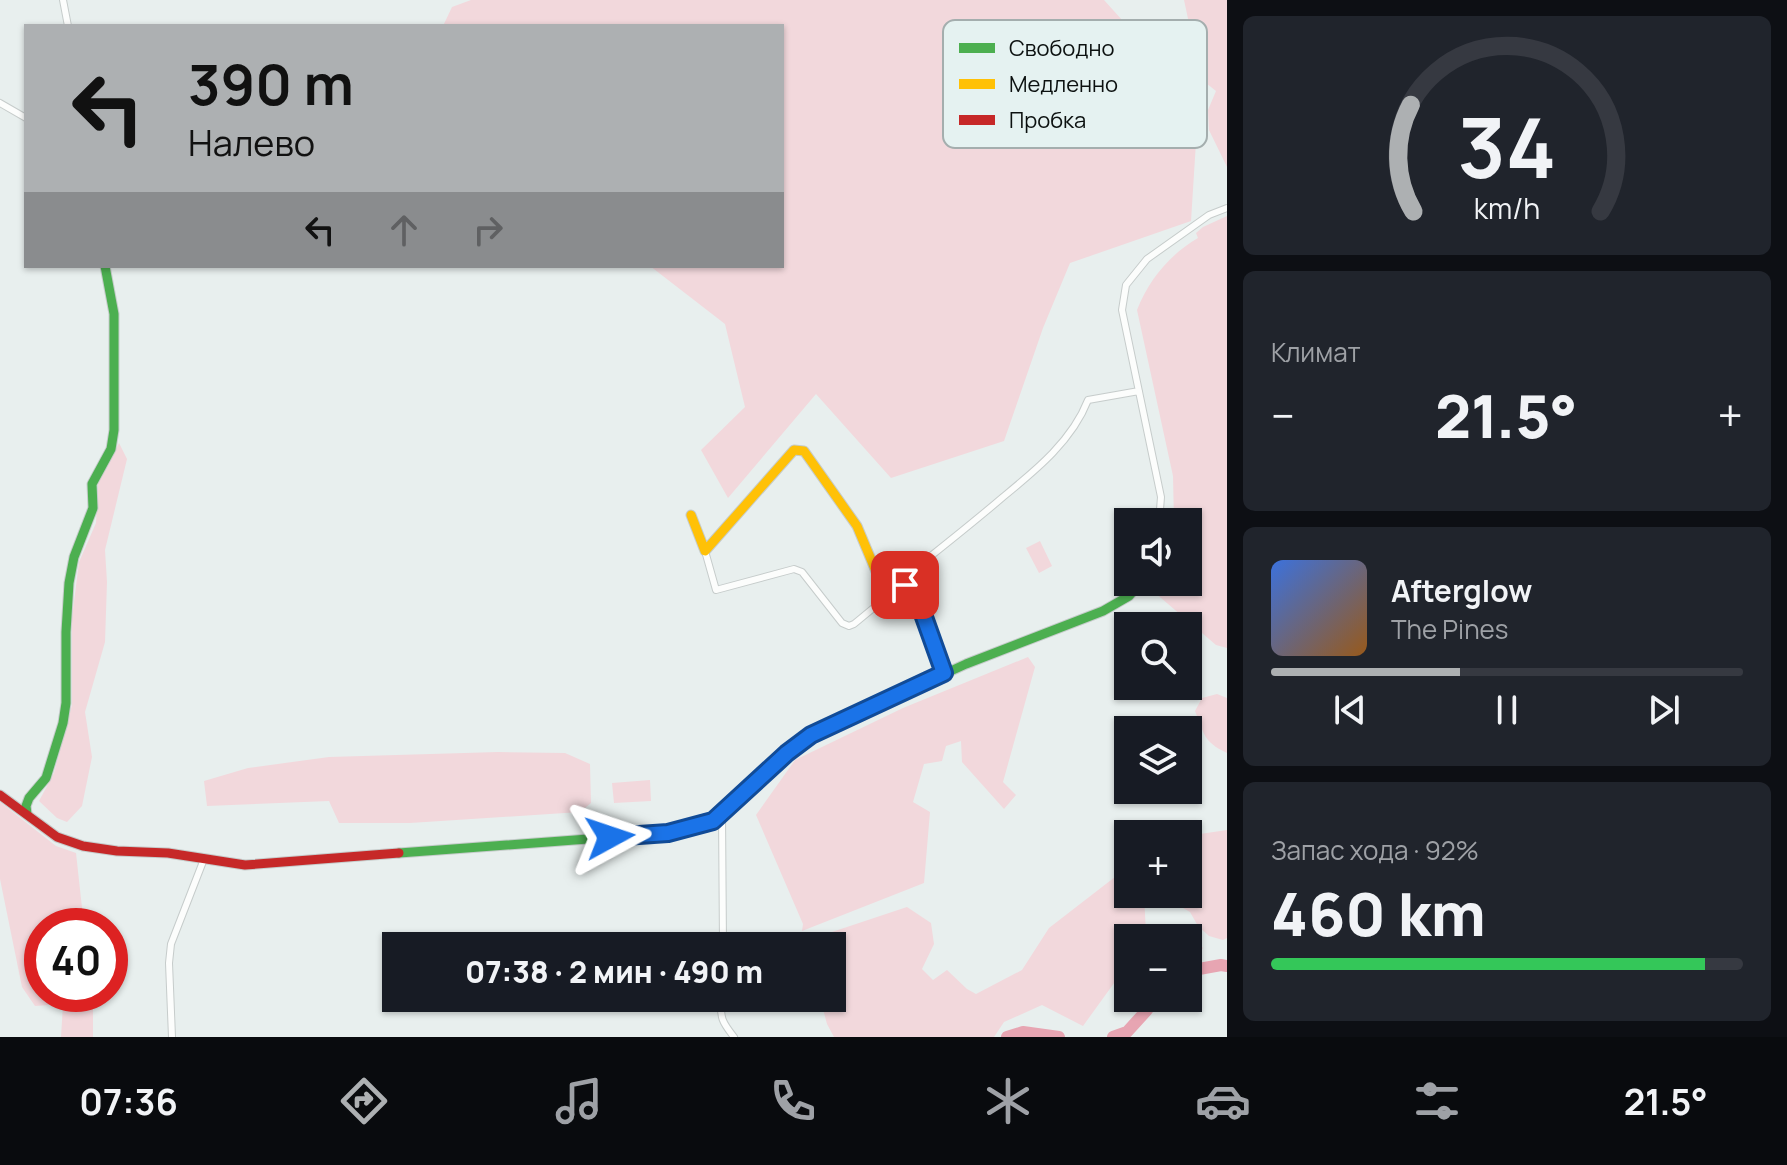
<!DOCTYPE html>
<html lang="ru">
<head>
<meta charset="utf-8">
<style>
  :root { --surface:#171b24; --page:#20242c; --text:#f1f3f6; --muted:#9ea1a6; --line:#363941; --accent:#adb0b2 }
  body { margin:0; font-family:Manrope,sans-serif; background:var(--page); color:var(--text); height:100vh; display:flex; flex-direction:column; font-size:30px; white-space:nowrap }
  * { box-sizing:border-box; margin:0 }
  p { font-size:26px; color:var(--muted) }
  .icon { flex:none; width:44px; height:44px; fill:none; stroke:currentColor; stroke-width:2; stroke-linecap:round; stroke-linejoin:round }
  .map { position:relative; flex:1; overflow:hidden }
  .drawer { display:flex; flex-direction:column; gap:16px; padding:16px; background:#0d0f14; width:560px }
  .drawer>* { flex:none }
  .hud { position:absolute; left:24px; top:24px; width:760px; height:244px; border-radius:0px; box-shadow:0 2px 6px #0004; background:#adb0b2; color:#111; overflow:hidden }
  .fabs { position:absolute; left:1114px; top:508px; display:grid; gap:16px }
  .fabs a { display:grid; place-items:center; width:88px; height:88px; border-radius:0px; background:var(--surface); box-shadow:0 2px 6px #0004; font-size:40px }
  .speed { position:absolute; left:24px; top:908px; display:flex; gap:16px; font-size:40px; font-weight:700; text-align:center }
  .speed>* { display:grid; place-content:center; width:104px; height:104px; border-radius:50%; background:var(--surface); box-shadow:0 2px 6px #0004; line-height:1 }
  .speed .limit { border:12px solid #d22; background:#fff; color:#111 }
  .pin { position:absolute; display:grid; place-items:center; width:68px; height:68px; color:#fff; margin:-34px; border-radius:16px; box-shadow:0 4px 12px #0006 }
  .me { position:absolute; width:88px; margin:-44px; rotate:85deg; stroke-linejoin:round; filter:drop-shadow(0 0 6px #0008) }
  .turn { display:flex; align-items:center; gap:28px; height:168px; padding:0 32px; font-size:36px }
  .turn .icon { width:104px; height:104px; stroke-width:2.5 }
  .turn b { display:block; font-size:56px; line-height:68px }
  .lanes { display:flex; align-items:center; height:76px; padding:0 32px; background:#0003; justify-content:center; gap:40px; direction:ltr }
  .lanes .off { opacity:.35 }
  .big { font-size:60px; font-weight:800; line-height:1.1 }
  .drawer .tile { flex:1; display:flex; flex-direction:column; justify-content:center; gap:12px; min-width:0; padding:0 28px; border-radius:12px; background:var(--page) }
  .drawer .dial { align-items:center; gap:0 }
  .dial svg { height:208px; overflow:visible; fill:none; stroke:var(--line); stroke-width:7; stroke-linecap:round; text-anchor:middle }
  .dial text { fill:var(--text); stroke:none }
  .song { display:flex; align-items:center; gap:24px }
  .cover { width:96px; height:96px; border-radius:12px; background:linear-gradient(135deg,hsl(220 70% 55%),hsl(30 70% 35%)) }
  .played { height:8px; border-radius:4px; background:linear-gradient(90deg,var(--accent) 40%,var(--line) 40%) }
  .keys { display:flex; justify-content:space-around; direction:ltr }
  .heat { display:flex; justify-content:space-between; align-items:center; font-size:44px; direction:ltr }
  .charge { height:12px; border-radius:6px; background:linear-gradient(90deg,#34c759 92%,var(--line) 0) }
  .trip { position:absolute; left:382px; top:932px; width:464px; height:80px; border-radius:0px; background:var(--surface); box-shadow:0 2px 6px #0004; font-weight:800; line-height:80px; text-align:center }
  .tabs { display:flex; height:128px; justify-content:space-around; align-items:center; background:#090b0e; color:var(--muted) }
  .tabs .icon { width:56px; height:56px }
  .tabs .current { color:var(--accent) }
  .tabs b { font-size:36px; color:var(--text) }
  main { display:flex; flex:1; min-height:0 }
  .map>svg:first-child { display:block }
  .green { fill:#f2d8dc }
  .lines { fill:none; stroke-linecap:round; stroke-linejoin:round }
  .river { stroke:#e7a5b2; stroke-width:12 }
  .street-casing { stroke:#c6cccb; stroke-width:8 }
  .fast-casing { stroke:#c6cccb; stroke-width:11 }
  .slow-casing { stroke:#c6cccb; stroke-width:11 }
  .jam-casing { stroke:#c6cccb; stroke-width:11 }
  .street { stroke:#fcfdfc; stroke-width:6 }
  .fast { stroke:#4caf50; stroke-width:9 }
  .slow { stroke:#ffc107; stroke-width:9 }
  .jam { stroke:#c62828; stroke-width:9 }
  .route-casing { stroke:#114b97; stroke-width:20 }
  .route { stroke:#1a73e8; stroke-width:14 }
  .key { fill:#e5f2f1; stroke:#a4aeae; stroke-width:2 }
  .key-label { font-size:22px; fill:#0c1110 }
</style>
</head>
<body>
<main>
<div class="map">
<svg width="1227" height="1037" viewBox="0 0 1227 1037">
  <rect width="100%" height="100%" fill="#e8efee"/>
  <path class="green" d="M 471,0 L 1104,0 L 1159,61 L 1196,142 L 1191,221 L 1070,263 L 1043,328 L 1004,441 L 891,478 L 816,394 L 728,498 L 701,450 L 745,407 L 725,324 L 650,266 L 782,266 L 782,26 L 443,26 L 452,7 Z
    M 1184,0 L 1227,0 L 1227,167 L 1209,130 L 1208,110 L 1216,91 L 1201,79 Z
    M 1227,216 L 1227,648 L 1216,645 L 1154,592 L 1158,582 L 1188,582 L 1188,522 L 1174,522 L 1173,476 L 1137,310 C 1149,280 1169,255 1198,238 L 1196,233 L 1203,227 Z
    M 119,443 L 127,459 L 105,550 L 107,582 L 105,642 L 85,712 L 92,757 L 82,806 L 67,822 L 57,818 L 39,801 L 54,773 L 72,705 L 72,618 L 79,562 L 96,523 L 98,483 Z
    M 1040,541 L 1052,566 L 1039,573 L 1026,548 Z
    M 1028,657 L 1035,667 L 1003,782 L 1016,795 L 1004,809 L 962,762 L 961,741 L 946,746 L 942,761 L 924,764 L 913,802 L 930,812 L 924,883 L 802,931 L 803,924 L 756,815 L 795,760 L 903,708 Z
    M 1217,694 L 1227,698 L 1227,753 C 1202,741 1205,734 1195,711 L 1202,698 Z
    M 498,752 L 565,753 L 590,764 L 591,803 L 580,812 L 410,823 L 339,823 L 329,801 L 207,806 L 204,781 L 248,768 L 329,757 Z
    M 650,780 L 651,801 L 614,803 L 612,783 Z
    M 0,802 L 56,846 L 76,853 L 84,926 L 42,926 L 42,994 L 93,994 L 93,1037 L 61,1037 L 63,1004 L 35,1006 L 22,987 L 0,879 Z
    M 1227,830 L 1227,938 L 1223,940 L 1209,936 L 1198,926 L 1190,912 L 1164,897 L 1162,894 L 1188,894 L 1188,839 L 1200,834 Z
    M 1128,862 L 1128,894 L 1144,894 L 1146,934 L 1185,929 L 1203,948 L 1195,959 L 1188,961 L 1188,938 L 1128,938 L 1128,991 L 1117,979 L 1083,1026 L 1042,1005 L 1004,1022 L 994,1037 L 834,1037 L 827,1024 L 820,998 L 832,998 L 832,946 L 815,946 L 815,943 L 823,935 L 907,907 L 931,923 L 934,944 L 922,969 L 933,980 L 947,970 L 967,989 L 976,994 L 1022,970 L 1049,928 L 1124,870 L 1123,869 Z"/>
  <g class="lines">
    <path class="river" d="M 1188,971 L 1221,965 L 1227,966
      M 1007,1037 L 1023,1032 L 1059,1037
      M 1113,1037 L 1127,1032 L 1147,1010 L 1155,998"/>
    <defs>
      <path id="street" d="M 63,0 L 68,26
        M 0,103 L 26,118
        M 1159,522 L 1161,497 L 1122,310 L 1126,285 L 1147,259 L 1209,215 L 1227,208
        M 705,551 L 716,590 L 794,569 L 802,572 L 842,623 L 849,626 L 854,624 L 888,596
        M 917,567 C 946,544 975,521 1003,497 C 1036,470 1072,441 1088,400 L 1139,391
        M 722,813 L 723,946
        M 721,998 C 720,1018 722,1022 734,1037
        M 172,1037 L 169,963 L 171,944 L 204,859"/>
      <path id="fast" d="M 27,814 L 26,806 L 29,798 L 46,778 L 63,723 L 66,703 L 66,632 L 69,583 L 74,557 L 93,508 L 92,484 L 111,449 L 114,430 L 114,314 L 105,266
        M 399,853 L 668,833 L 713,821 L 787,753 L 811,735 L 966,664 L 1103,611 L 1129,596 L 1141,582"/>
      <path id="slow" d="M 691,515 L 705,551 L 794,450 L 804,451 L 857,526 L 883,588 L 889,593 L 905,585 L 914,589 L 944,673"/>
      <path id="jam" d="M 0,795 L 57,837 L 83,846 L 117,851 L 168,853 L 245,865 L 399,853"/>
    </defs>
    <use href="#street" class="street-casing"/>
    <use href="#fast" class="fast-casing"/>
    <use href="#slow" class="slow-casing"/>
    <use href="#jam" class="jam-casing"/>
    <use href="#street" class="street"/>
    <use href="#fast" class="fast"/>
    <use href="#slow" class="slow"/>
    <use href="#jam" class="jam"/>
  </g>
  <g class="lines">
    <defs>
      <path id="route" d="M 610,837 L 668,833 L 713,821 L 787,753 L 811,735 L 944,673 L 914,589 L 905,585"/>
    </defs>
    <use href="#route" class="route-casing"/>
    <use href="#route" class="route"/>
  </g>
  <rect x="943" y="20" width="264" height="128" rx="12" class="key"/>
  <rect x="959" y="43" width="36" height="10" fill="#4caf50"/>
  <rect x="959" y="79" width="36" height="10" fill="#ffc107"/>
  <rect x="959" y="115" width="36" height="10" fill="#c62828"/>
  <g class="key-label">
    <text x="1009" y="56">Свободно</text>
    <text x="1009" y="92">Медленно</text>
    <text x="1009" y="128">Пробка</text>
  </g>
</svg>
<div class="fabs">
<a><svg class="icon" aria-label="sound" viewBox="0 0 24 24"><path d="M4 9h4l5-4v14l-5-4H4zM17 9q2 3 0 6"/></svg></a>
<a><svg class="icon" aria-label="search" viewBox="0 0 24 24"><circle cx="10" cy="10" r="6"/><path d="M15 15l6 6"/></svg></a>
<a><svg class="icon" aria-label="layers" viewBox="0 0 24 24"><path d="M12 4l9 5-9 5-9-5zM3 14l9 5 9-5"/></svg></a>
<a>+</a>
<a>−</a>
</div>
<div class="speed"><div class="limit">40</div></div>
<div class="pin" style="left:905px;top:585px;background:#d93025"><svg class="icon" aria-label="arrive" viewBox="0 0 24 24"><path d="M6 21V4h12l-3 4 3 4H6"/></svg></div>
<svg class="me" style="left:610px;top:837px" viewBox="-20 -20 40 40"><path d="M0-17L14 15 0 8-14 15z" fill="#1a73e8" stroke="#fff" stroke-width="4"/></svg>
<div class="trip">07:38 · 2 мин · 490 m</div>
<div class="hud">
<div class="turn"><svg class="icon" aria-label="left" viewBox="0 0 24 24"><path d="M17 20v-9H6M10 6l-5 5 5 5"/></svg><div><b>390 m</b>Налево</div></div>
<div class="lanes"><svg class="icon" aria-label="left" viewBox="0 0 24 24"><path d="M17 20v-9H6M10 6l-5 5 5 5"/></svg><svg class="icon off" aria-label="ahead" viewBox="0 0 24 24"><path d="M12 20V5M6 11l6-6 6 6"/></svg><svg class="icon off" aria-label="right" viewBox="0 0 24 24"><path d="M7 20v-9h11M14 6l5 5-5 5"/></svg></div>
</div>
</div>
<section class="drawer">
<div class="tile dial"><svg viewBox="0 0 100 80">
<path d="M14 69A42 42 0 1 1 86 69"/>
<path d="M14 69A42 42 0 0 1 13 28" stroke="#adb0b2"/>
<text x="50" y="56" font-size="32" font-weight="700">34</text>
<text x="50" y="72" font-size="11">km/h</text>
</svg></div>
<div class="tile"><p>Климат</p>
<div class="heat"><a>−</a><b class="big">21.5°</b><a>+</a></div>
</div>
<div class="tile">
<div class="song"><i class="cover"></i><div><b>Afterglow</b><p>The Pines</p></div></div>
<div class="played"></div>
<div class="keys"><svg class="icon" aria-label="previous" viewBox="0 0 24 24"><path d="M18 5L8 12l10 7zM5 5v14"/></svg><svg class="icon" aria-label="pause" viewBox="0 0 24 24"><path d="M8 5v14M16 5v14"/></svg><svg class="icon" aria-label="next" viewBox="0 0 24 24"><path d="M6 5l10 7-10 7zM19 5v14"/></svg></div>
</div>
<div class="tile"><p>Запас хода · 92%</p><b class="big">460 km</b><div class="charge"></div></div>
</section>
</main>
<nav class="tabs">
<b>07:36</b>
<svg class="icon current" aria-label="directions" viewBox="0 0 24 24"><path d="M12 3l9 9-9 9-9-9zM9 14v-3h6M13 9l2 2-2 2"/></svg>
<svg class="icon" aria-label="music" viewBox="0 0 24 24"><path d="M9 18V5l10-2v13"/><circle cx="6" cy="18" r="3"/><circle cx="16" cy="16" r="3"/></svg>
<svg class="icon" aria-label="phone" viewBox="0 0 24 24"><path d="M5 4h4l2 5-3 2q2 4 5 5l2-3 5 2v4C11 20 4 13 5 4z"/></svg>
<svg class="icon" aria-label="climate" viewBox="0 0 24 24"><path d="M12 3v18M4 7l16 10M4 17L20 7"/></svg>
<svg class="icon" aria-label="car" viewBox="0 0 24 24"><path d="M5 17H2v-5l4-1 3-4h7l3 4 3 1v5h-3M9 17h6M6 11h13"/><circle cx="7" cy="17" r="2"/><circle cx="17" cy="17" r="2"/></svg>
<svg class="icon" aria-label="filters" viewBox="0 0 24 24"><path d="M4 7h16M4 17h16"/><circle cx="9" cy="7" r="2"/><circle cx="15" cy="17" r="2"/></svg>
<b>21.5°</b>
</nav>
</body>
</html>
